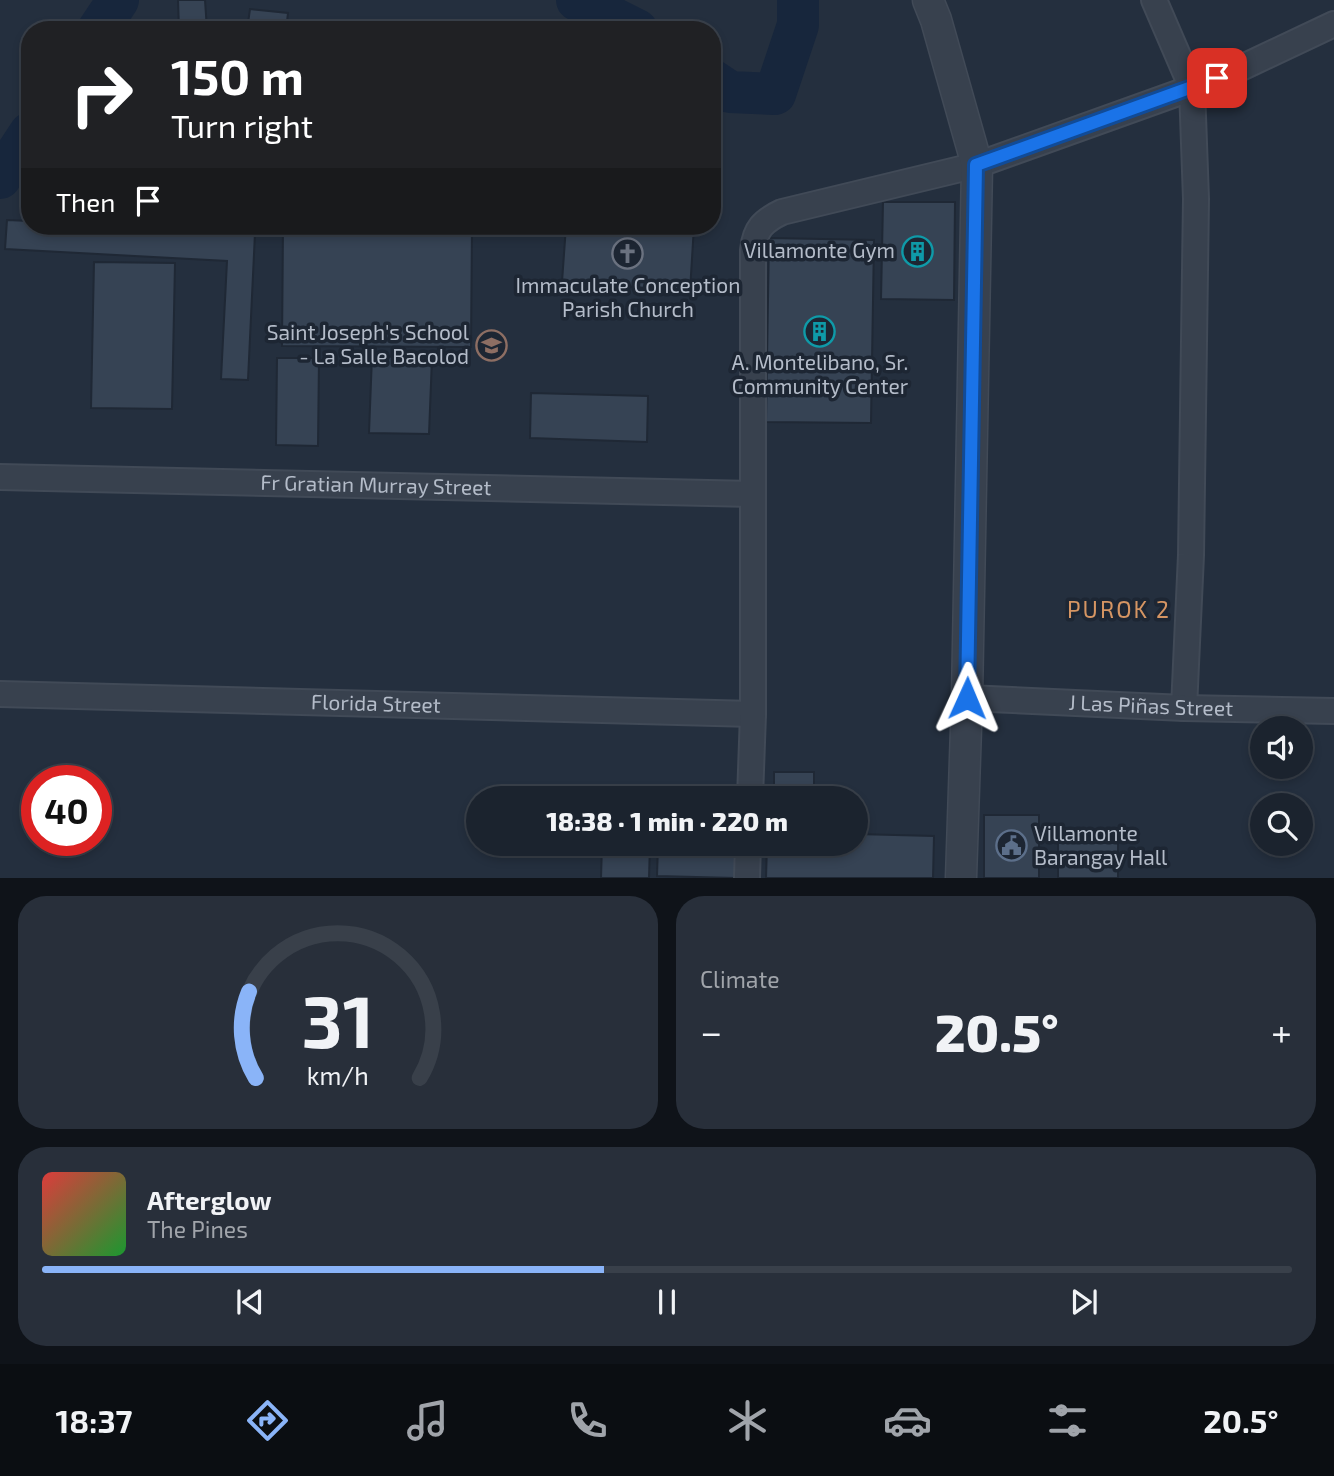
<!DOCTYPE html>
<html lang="en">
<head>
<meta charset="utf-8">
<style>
  :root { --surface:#1b232e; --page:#282f3a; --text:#f1f3f6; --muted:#a0a4aa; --line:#39404a; --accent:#8ab4f8 }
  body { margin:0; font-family:"Exo 2",sans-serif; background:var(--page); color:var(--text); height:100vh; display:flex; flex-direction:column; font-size:26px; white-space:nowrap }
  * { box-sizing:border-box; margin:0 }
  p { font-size:23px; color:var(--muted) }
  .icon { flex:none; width:38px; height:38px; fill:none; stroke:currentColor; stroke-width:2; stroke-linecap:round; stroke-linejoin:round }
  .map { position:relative; height:878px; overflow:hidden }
  .panel { display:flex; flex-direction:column; gap:18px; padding:18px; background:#0f1319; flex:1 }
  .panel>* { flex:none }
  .hud { position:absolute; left:21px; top:21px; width:700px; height:214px; border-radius:28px; box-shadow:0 4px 10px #0003,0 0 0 2px var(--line); background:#202124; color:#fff; overflow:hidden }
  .tools { position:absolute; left:1250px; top:716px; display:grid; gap:14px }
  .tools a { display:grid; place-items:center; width:63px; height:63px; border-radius:50%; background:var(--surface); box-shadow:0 4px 10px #0003,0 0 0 2px var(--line); font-size:35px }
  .speed { position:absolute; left:21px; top:765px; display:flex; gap:14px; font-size:35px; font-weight:700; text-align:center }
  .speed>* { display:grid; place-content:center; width:91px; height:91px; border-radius:50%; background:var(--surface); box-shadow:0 4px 10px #0003,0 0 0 2px var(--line); line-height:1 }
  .speed .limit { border:10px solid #d22; background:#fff; color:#111 }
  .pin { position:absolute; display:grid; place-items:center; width:60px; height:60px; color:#fff; margin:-30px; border-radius:14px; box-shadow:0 4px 10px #0006 }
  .me { position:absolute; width:77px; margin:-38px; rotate:1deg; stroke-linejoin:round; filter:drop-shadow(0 0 5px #0008) }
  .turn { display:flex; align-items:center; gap:24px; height:147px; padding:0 35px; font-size:32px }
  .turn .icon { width:91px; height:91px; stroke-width:2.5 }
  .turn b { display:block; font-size:49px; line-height:60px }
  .then { display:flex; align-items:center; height:66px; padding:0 35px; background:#0003; gap:14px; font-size:26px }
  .big { font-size:52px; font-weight:800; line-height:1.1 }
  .panel .tile { flex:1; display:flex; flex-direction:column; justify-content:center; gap:10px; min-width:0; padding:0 24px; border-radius:28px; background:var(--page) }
  .panel .dial { align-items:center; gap:0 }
  .dial svg { height:182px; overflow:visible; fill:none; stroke:var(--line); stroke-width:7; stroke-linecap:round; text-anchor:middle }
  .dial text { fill:var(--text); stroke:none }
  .song { display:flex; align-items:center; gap:21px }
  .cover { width:84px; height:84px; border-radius:10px; background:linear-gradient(135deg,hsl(0 70% 55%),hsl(130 70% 35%)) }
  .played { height:7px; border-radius:4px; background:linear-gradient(90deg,var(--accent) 45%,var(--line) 45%) }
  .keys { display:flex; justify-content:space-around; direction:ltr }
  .heat { display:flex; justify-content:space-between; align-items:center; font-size:38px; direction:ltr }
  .panel .tiles { flex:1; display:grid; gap:18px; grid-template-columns:1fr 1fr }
  .tile:last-child { grid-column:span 2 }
  .trip { position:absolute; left:466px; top:786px; width:402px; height:70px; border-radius:35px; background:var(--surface); box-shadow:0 4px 10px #0003,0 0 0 2px var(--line); font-weight:800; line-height:70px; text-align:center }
  .tab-bar { display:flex; height:112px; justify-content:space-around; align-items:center; background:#0b0e12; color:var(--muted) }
  .tab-bar .icon { width:49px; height:49px }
  .tab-bar .selected { color:var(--accent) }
  .tab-bar b { font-size:32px; color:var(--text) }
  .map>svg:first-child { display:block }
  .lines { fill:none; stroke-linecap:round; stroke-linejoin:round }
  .river { stroke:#17263c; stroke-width:42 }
  .building { fill:#364354; stroke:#1f2835; stroke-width:2 }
  .minor-casing { stroke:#414a57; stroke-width:28 }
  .tertiary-casing { stroke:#414a57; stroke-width:33 }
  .minor { stroke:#38414e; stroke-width:24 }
  .tertiary { stroke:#38414e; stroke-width:30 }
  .route-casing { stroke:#114b97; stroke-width:18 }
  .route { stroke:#1a73e8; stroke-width:12 }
  .labels { text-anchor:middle; stroke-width:7; stroke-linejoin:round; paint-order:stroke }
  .poi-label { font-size:21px; fill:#b4bcc9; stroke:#1d2633; text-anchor:end }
  .street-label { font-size:21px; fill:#b4bcc9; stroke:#1d2633 }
  .neighbourhood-label { font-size:23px; letter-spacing:2px; fill:#d59563; stroke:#1d2633 }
</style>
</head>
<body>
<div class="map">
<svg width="1334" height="878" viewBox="0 0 1334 878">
  <rect width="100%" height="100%" fill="#242f3e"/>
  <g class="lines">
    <path class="river" d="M 577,0 L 637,30
      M 98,30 L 118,0
      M 712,80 L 730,92 L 775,94 L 798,25 L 798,0
      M 0,178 L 30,133"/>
  </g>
  <path class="building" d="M 178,0 L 205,0 L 207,30 L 179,30 Z
    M 250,9 L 288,13 L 286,30 L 247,30 Z
    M 883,202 L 955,202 L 954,300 L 881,299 Z
    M 7,220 L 30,221 L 30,226 L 111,226 L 255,233 L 248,380 L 221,379 L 227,261 L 5,249 Z
    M 283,226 L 472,226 L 471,347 L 282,346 Z
    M 566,226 L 694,226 L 690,291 L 562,282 Z
    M 769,238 L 874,240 L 871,423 L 766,422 Z
    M 94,262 L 175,263 L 172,409 L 91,408 Z
    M 372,356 L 432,358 L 429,434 L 369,433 Z
    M 277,358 L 319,358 L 318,446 L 276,445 Z
    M 531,393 L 648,396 L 647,442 L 530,438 Z
    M 774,772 L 814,772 L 814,798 L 774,798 Z
    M 984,815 L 1039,815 L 1039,878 L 984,878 Z
    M 856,834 L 934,836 L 933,878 L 766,878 L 767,844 L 856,844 Z
    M 1058,842 L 1118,843 L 1118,878 L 1058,878 Z
    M 602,844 L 650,844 L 649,878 L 601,878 Z
    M 658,844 L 736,844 L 735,878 L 657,876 Z"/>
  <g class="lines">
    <defs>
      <g id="minor">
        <path d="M 1154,0 L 1192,88 L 1196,199 L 1191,555 L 1184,708"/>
        <path id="s1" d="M 0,477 L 753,494"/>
        <path id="s2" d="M 0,694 L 753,714"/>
        <path id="s3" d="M 967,698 L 1184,708 L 1334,711"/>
        <path d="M 750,798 L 753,714 L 753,250 C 755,229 763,221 782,212 L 977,165 L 1192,88 L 1243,67 L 1334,24"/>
        <path d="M 747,878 L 748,844"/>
      </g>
      <path id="tertiary" d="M 928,0 L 936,20 L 977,165 L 967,698 L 961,878"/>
    </defs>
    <use href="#minor" class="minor-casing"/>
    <use href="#tertiary" class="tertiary-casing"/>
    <use href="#minor" class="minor"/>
    <use href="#tertiary" class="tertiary"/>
  </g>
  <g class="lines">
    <defs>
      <path id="route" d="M 967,698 L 976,165 L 1217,78"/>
    </defs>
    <use href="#route" class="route-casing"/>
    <use href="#route" class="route"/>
  </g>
  <defs>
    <symbol id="building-ring" viewBox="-11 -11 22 22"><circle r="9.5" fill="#1d2633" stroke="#0f9aa8" stroke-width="1.5"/><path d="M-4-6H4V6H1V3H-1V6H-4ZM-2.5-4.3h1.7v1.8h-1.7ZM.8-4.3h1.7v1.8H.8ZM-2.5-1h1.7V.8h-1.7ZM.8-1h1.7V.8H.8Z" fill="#0f9aa8"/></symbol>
    <symbol id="church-ring" viewBox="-11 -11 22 22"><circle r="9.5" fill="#1d2633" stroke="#6b7280" stroke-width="1.5"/><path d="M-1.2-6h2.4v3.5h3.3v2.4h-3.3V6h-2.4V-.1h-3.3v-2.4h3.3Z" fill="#6b7280"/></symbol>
    <symbol id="school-ring" viewBox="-11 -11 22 22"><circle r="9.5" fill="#1d2633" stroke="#8d6e63" stroke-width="1.5"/><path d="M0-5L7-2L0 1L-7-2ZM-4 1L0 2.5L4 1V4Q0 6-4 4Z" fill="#8d6e63"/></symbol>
    <symbol id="civic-ring" viewBox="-11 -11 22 22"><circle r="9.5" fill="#1d2633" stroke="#5c6f8a" stroke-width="1.5"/><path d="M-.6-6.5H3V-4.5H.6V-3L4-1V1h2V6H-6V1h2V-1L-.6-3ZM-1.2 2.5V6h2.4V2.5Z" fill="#5c6f8a"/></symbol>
  </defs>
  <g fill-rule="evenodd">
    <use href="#building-ring" x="900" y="234" width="35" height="35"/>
    <use href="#church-ring" x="610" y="236" width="35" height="35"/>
    <use href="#building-ring" x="802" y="314" width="35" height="35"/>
    <use href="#school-ring" x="474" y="328" width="35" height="35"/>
    <use href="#civic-ring" x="994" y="828" width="35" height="35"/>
  </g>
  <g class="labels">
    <g class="poi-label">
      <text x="895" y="258">Villamonte Gym</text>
      <text x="628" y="293" text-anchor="middle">Immaculate Conception<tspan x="628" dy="24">Parish Church</tspan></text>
      <text x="469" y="340">Saint Joseph's School<tspan x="469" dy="24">- La Salle Bacolod</tspan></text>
      <text x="820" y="370" text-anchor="middle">A. Montelibano, Sr.<tspan x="820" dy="24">Community Center</tspan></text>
      <text x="1034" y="841" text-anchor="start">Villamonte<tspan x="1034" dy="24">Barangay Hall</tspan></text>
    </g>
    <g class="street-label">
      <text dy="7" stroke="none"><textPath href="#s1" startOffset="376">Fr Gratian Murray Street</textPath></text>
      <text dy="7" stroke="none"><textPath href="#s2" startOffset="376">Florida Street</textPath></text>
      <text dy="7" stroke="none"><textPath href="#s3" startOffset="184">J Las Piñas Street</textPath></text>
    </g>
    <g class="neighbourhood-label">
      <text x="1119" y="618">PUROK 2</text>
    </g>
  </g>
</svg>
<div class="tools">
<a><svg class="icon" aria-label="sound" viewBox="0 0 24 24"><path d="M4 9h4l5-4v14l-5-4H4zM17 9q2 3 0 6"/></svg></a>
<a><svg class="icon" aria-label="search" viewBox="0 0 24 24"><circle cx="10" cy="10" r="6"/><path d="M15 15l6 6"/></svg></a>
</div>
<div class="speed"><div class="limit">40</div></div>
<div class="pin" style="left:1217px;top:78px;background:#d93025"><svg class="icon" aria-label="arrive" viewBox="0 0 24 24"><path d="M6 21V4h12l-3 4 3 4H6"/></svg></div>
<svg class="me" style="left:967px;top:698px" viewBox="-20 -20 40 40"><path d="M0-17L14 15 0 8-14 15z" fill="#1a73e8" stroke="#fff" stroke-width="4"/></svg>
<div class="trip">18:38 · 1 min · 220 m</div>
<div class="hud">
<div class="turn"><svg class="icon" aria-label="right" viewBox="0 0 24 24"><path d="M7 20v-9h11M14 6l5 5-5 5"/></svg><div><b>150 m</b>Turn right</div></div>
<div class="then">Then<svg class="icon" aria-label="arrive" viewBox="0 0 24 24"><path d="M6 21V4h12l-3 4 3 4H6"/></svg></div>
</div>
</div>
<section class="panel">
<div class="tiles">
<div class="tile dial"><svg viewBox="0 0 100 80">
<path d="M14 69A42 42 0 1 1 86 69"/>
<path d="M14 69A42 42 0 0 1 11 31" stroke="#8ab4f8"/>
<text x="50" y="56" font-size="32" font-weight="700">31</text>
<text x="50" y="72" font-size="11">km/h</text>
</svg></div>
<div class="tile"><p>Climate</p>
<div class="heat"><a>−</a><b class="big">20.5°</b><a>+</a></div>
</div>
<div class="tile">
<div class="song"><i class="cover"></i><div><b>Afterglow</b><p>The Pines</p></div></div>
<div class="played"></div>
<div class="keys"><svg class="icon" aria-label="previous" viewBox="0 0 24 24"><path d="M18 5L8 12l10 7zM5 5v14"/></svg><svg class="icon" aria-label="pause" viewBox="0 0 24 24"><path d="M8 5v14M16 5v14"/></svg><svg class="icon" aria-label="next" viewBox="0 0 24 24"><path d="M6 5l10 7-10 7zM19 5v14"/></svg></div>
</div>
</div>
</section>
<nav class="tab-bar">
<b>18:37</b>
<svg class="icon selected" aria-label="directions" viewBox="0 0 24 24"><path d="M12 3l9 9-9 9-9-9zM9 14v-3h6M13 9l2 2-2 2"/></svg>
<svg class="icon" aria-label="music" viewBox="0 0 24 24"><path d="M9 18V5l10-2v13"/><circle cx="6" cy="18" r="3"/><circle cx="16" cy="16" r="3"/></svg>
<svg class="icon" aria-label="phone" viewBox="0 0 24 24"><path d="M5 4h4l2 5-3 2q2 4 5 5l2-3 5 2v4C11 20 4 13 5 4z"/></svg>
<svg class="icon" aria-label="climate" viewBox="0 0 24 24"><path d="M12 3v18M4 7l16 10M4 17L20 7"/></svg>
<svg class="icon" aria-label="car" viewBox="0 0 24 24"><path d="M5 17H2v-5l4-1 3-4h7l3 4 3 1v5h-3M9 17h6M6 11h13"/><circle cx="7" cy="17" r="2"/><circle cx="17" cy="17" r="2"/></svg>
<svg class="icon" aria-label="filters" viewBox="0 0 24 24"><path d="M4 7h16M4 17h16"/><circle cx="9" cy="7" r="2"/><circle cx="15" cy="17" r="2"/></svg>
<b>20.5°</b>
</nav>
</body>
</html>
